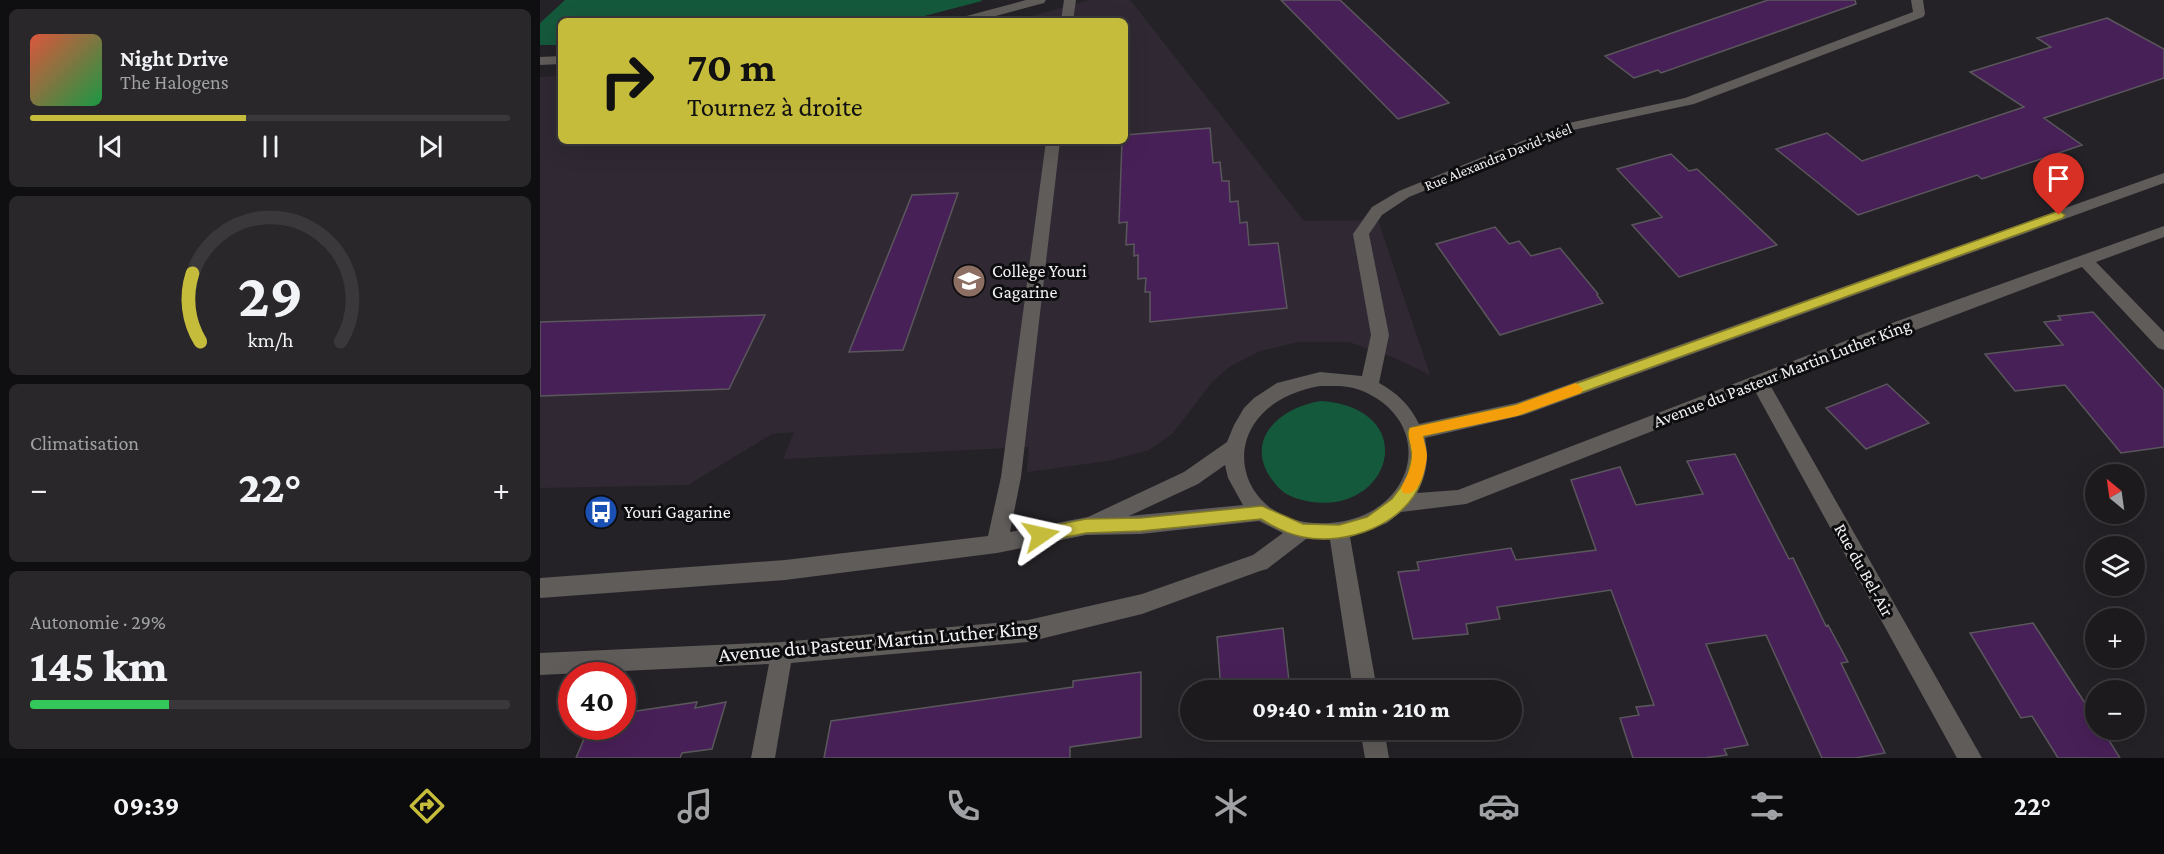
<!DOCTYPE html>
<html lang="fr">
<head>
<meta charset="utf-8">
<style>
  :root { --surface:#1c1a1d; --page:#29272a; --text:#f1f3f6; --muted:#a0a1a4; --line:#3a383b; --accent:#c6bc3c }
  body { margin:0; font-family:"Crimson Pro",serif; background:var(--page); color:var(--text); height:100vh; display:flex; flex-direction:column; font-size:22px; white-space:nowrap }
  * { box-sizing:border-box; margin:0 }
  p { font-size:20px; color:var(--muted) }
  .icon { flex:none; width:33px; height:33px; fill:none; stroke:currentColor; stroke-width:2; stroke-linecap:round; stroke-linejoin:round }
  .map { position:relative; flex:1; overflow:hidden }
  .details { display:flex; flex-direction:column; gap:9px; padding:9px; background:#0f0e10; width:540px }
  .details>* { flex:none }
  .guide { position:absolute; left:18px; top:18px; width:570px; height:126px; border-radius:9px; box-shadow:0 6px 24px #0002,0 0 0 2px var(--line); background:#c6bc3c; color:#111; overflow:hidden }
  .needle { width:39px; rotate:331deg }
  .buttons { position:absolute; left:1545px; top:464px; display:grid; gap:12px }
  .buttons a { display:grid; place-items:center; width:60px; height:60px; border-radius:50%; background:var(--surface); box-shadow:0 6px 24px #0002,0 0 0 2px var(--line); font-size:30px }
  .speed { position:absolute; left:18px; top:662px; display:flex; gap:12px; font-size:30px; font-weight:700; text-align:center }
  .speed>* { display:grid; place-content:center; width:78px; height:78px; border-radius:50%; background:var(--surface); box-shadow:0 6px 24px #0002,0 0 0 2px var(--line); line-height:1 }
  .speed .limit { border:9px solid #d22; background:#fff; color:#111 }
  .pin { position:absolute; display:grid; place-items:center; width:51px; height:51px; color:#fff; margin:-62px -26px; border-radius:50% 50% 50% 0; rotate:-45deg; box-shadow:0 0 6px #0007 }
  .pin .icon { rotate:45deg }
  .me { position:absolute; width:66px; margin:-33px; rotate:79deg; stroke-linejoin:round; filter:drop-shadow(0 0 4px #0008) }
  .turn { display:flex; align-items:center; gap:21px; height:126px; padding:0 30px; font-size:27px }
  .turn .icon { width:78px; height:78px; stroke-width:2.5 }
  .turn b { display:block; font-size:42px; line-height:51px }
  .big { font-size:45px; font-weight:800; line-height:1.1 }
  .details .widget { flex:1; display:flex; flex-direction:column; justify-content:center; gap:9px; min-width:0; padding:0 21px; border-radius:9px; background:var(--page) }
  .details .dial { align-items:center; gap:0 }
  .dial svg { height:156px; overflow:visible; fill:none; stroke:var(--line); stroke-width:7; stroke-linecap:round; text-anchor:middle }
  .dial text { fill:var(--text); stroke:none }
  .song { display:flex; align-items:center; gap:18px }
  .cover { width:72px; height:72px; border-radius:9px; background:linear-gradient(135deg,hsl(10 70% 55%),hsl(140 70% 35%)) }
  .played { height:6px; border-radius:3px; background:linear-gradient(90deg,var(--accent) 45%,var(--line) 45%) }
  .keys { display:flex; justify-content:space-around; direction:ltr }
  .heat { display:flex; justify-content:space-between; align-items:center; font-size:33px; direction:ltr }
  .charge { height:9px; border-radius:4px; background:linear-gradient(90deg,#34c759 29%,var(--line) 0) }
  .trip { position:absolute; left:640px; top:680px; width:342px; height:60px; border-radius:30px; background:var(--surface); box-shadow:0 6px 24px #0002,0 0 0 2px var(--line); font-weight:800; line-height:60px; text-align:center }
  .tabs { display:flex; height:96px; justify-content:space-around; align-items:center; background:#0b0a0c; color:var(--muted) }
  .tabs .icon { width:42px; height:42px }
  .tabs .selected { color:var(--accent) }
  .tabs b { font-size:27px; color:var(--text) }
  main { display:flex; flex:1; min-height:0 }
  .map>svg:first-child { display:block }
  .built { fill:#302933 }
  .green { fill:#15593c }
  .building { fill:#482058; stroke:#5a575c; stroke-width:1.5 }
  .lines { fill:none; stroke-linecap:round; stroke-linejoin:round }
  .minor { fill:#5f5c5a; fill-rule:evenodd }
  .route { fill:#c6bc3c; stroke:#817a27; stroke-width:1.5 }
  .slow { fill:#f59e0b }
  .labels { text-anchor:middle; stroke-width:6; stroke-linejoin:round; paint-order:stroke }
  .far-street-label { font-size:15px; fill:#f3f1f4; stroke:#0d0c0e }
  .poi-label { font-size:18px; fill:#f3f1f4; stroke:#0d0c0e; text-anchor:start }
  .street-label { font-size:18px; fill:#f3f1f4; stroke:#0d0c0e }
  .near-street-label { font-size:21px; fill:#f3f1f4; stroke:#0d0c0e }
</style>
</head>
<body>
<main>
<section class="details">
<div class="widget">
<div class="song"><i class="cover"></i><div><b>Night Drive</b><p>The Halogens</p></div></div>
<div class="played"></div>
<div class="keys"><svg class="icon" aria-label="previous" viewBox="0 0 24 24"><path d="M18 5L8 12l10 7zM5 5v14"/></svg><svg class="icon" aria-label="pause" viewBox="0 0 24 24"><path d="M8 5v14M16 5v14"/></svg><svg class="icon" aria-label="next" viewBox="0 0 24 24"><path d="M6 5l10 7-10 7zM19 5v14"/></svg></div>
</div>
<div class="widget dial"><svg viewBox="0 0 100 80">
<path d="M14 69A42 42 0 1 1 86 69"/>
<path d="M14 69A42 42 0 0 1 10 34" stroke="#c6bc3c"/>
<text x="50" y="56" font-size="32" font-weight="700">29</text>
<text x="50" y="72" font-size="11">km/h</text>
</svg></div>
<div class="widget"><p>Climatisation</p>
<div class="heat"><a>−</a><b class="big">22°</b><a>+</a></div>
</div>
<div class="widget"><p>Autonomie · 29%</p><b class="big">145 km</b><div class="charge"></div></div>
</section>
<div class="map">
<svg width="1624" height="758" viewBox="0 0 1624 758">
  <rect width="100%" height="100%" fill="#252227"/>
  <path class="built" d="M 550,0 L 590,0 L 764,221 L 838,220 L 890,375 L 855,358 L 809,342 L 758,342 L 720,351 L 689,367 L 672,382 L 633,433 L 609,450 L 568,461 L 487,472 L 489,447 L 243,459 L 254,432 L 232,434 L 148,485 L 0,488 L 0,77 L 21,76 L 21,141 L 585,141 L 585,21 L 474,21 Z"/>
  <path class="green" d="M 25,0 L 441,0 L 442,1 L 365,21 L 21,21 L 21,45 L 0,45 L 0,23 Z
    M 781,401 C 881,408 853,513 772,502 C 761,500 747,497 739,488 C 699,446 735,408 781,401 Z"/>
  <path class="building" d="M 741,0 L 800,0 L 909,103 L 858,119 Z
    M 1228,0 L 1315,0 L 1316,4 L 1121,73 L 1118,70 L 1094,78 L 1065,56 Z
    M 1567,18 L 1624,49 L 1624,78 L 1504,118 L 1542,145 L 1442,179 L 1437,175 L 1318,215 L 1236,149 L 1287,133 L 1322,161 L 1484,107 L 1430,72 L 1511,47 L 1497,38 Z
    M 670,128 L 673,163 L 680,162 L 682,181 L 689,181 L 690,202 L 698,201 L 700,223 L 707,222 L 709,245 L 738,243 L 747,308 L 610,322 L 610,292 L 605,292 L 606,278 L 598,279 L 598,255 L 594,256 L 594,244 L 586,245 L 587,222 L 579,223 L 582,141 L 585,141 L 585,135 Z
    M 1131,154 L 1149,171 L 1157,169 L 1237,245 L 1139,277 L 1092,225 L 1122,217 L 1077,169 Z
    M 418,193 L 363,350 L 309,352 L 372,195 Z
    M 955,227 L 969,244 L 979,241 L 991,256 L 1020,248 L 1058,294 L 1057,295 L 1063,303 L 960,335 L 896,244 Z
    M 1553,312 L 1624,390 L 1624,447 L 1581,453 L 1525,385 L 1475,391 L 1445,354 L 1523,345 L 1504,322 L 1521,320 L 1518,316 Z
    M 225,315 L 189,389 L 0,396 L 0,322 Z
    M 1347,384 L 1389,423 L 1326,449 L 1286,408 Z
    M 1195,454 L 1249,559 L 1253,558 L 1286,626 L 1288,625 L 1308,662 L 1301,663 L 1345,753 L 1315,758 L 1282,758 L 1226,635 L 1166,644 L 1208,745 L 1184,749 L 1187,755 L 1164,758 L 1093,758 L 1080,718 L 1099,715 L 1096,707 L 1114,705 L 1071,590 L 957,607 L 960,619 L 926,624 L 928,634 L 873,639 L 858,572 L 879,570 L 877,562 L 971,548 L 976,560 L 1056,550 L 1031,480 L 1080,467 L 1096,505 L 1163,494 L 1147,461 Z
    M 1493,623 L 1556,720 L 1556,729 L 1562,729 L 1580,758 L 1518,758 L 1492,716 L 1481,718 L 1430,633 Z
    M 743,628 L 750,690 L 681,690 L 677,637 Z
    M 601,672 L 601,737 L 530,747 L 530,758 L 284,758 L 291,721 L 533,687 L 533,681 Z
    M 157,702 L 155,708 L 186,702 L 172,749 L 142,753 L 140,758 L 36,758 L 49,727 L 82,726 L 90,712 Z"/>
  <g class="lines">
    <path class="minor" d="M 486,0 L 506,0 L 504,3 L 437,21 L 417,21 L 419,18 Z
      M 524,0 L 536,0 L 533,21 L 521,21 Z
      M 1371,0 L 1383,0 L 1385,14 L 1383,17 L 1154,104 L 1033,130 L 869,197 L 842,215 L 829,234 L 849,335 L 839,383 C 857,393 870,405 879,424 L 976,403 L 1624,173 L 1624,183 L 984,415 L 885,438 C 889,459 887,474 877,493 L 918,490 L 1352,323 L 1624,226 L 1624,237 L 1556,262 L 1624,332 L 1624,350 L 1618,348 L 1542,267 L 1230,385 L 1442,758 L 1417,758 L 1215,391 L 926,504 L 861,512 L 847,523 L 810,537 L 837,690 L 813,690 L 790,540 L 766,539 L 727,569 L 720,571 L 602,614 L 488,642 L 251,663 L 235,758 L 211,758 L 229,664 L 0,675 L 0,653 L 242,642 L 488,620 L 602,594 L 713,555 L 743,533 L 719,521 L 601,534 L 546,535 L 457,553 L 245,580 L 0,598 L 0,578 L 245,560 L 448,536 L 461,477 L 506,141 L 520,141 L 481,477 L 470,532 L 548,517 L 644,472 L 687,442 L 694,425 L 704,408 L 714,398 L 737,383 L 780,372 L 822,376 L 831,335 L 813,234 L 832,207 L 859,191 L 1024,124 L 1145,98 L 1373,12 ZM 780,386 C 793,386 808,385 820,390 C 896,420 878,510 799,522 C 692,538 662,407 780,386 ZM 685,465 L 688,478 L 703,505 L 589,516 L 658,484 Z
      M 21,56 L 21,64 L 0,65 L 0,57 Z
      M 820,729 L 844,729 L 849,758 L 825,758 Z"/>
  </g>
  <path class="route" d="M 1519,211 L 1525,215 L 1523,218 L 982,414 L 883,436 C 886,452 886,466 881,482 C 865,525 805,546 763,537 C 748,534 734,527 721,519 L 601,531 L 546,533 L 501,542 L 496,540 L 494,535 L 496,530 L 501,528 L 546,519 L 601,518 L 722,506 L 763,524 L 799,525 L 827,517 L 852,499 L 867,479 L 872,456 L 868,432 L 870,428 L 976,405 Z"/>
  <path class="slow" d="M 1036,383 L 1043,389 L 1041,393 L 977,416 L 883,436 C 884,442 887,450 887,456 C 886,468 880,498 863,493 L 861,488 C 866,478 872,467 872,456 C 873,446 866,437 870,428 L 976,405 Z"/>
  <defs>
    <symbol id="school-disc" viewBox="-11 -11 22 22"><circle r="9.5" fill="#8d6e63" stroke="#0d0c0e"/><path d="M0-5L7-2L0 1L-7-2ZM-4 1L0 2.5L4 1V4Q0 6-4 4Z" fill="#fff"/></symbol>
    <symbol id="bus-disc" viewBox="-11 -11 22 22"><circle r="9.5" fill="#1a4fb4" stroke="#0d0c0e"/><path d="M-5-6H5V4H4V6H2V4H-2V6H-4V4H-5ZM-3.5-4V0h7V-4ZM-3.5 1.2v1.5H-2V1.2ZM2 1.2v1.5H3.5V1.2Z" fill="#fff"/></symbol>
  </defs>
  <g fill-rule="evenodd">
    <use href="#school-disc" x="410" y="262" width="38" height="38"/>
    <use href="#bus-disc" x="42" y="493" width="38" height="38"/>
  </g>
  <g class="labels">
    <g class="far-street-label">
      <text transform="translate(958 157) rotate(-22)" y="5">Rue Alexandra David-Néel</text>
    </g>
    <g class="poi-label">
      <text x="452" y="277">Collège Youri<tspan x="452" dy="21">Gagarine</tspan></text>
      <text x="84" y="518">Youri Gagarine</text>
    </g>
    <g class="street-label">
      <text transform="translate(1242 373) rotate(-21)" y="6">Avenue du Pasteur Martin Luther King</text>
      <text transform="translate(1324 570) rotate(61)" y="6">Rue du Bel-Air</text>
    </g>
    <g class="near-street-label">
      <text transform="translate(338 641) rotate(-5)" y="7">Avenue du Pasteur Martin Luther King</text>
    </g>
  </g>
</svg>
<div class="buttons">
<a><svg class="needle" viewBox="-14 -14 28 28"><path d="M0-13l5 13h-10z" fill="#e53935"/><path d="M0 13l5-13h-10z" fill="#a0a1a4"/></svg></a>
<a><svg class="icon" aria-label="layers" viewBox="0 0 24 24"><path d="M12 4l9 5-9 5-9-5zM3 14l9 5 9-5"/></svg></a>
<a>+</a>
<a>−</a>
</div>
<div class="speed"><div class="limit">40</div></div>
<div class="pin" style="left:1519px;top:215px;background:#d93025"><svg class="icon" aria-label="arrive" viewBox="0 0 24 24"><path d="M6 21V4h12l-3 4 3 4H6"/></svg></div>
<svg class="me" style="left:501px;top:535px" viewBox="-20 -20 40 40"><path d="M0-17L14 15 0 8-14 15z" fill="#c6bc3c" stroke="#fff" stroke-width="4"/></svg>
<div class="trip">09:40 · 1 min · 210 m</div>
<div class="guide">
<div class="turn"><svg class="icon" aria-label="right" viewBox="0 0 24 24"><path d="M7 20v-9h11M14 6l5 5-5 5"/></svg><div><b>70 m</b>Tournez à droite</div></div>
</div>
</div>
</main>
<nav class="tabs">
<b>09:39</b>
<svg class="icon selected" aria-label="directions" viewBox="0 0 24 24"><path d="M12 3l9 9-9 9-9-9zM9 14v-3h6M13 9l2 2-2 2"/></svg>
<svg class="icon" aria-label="music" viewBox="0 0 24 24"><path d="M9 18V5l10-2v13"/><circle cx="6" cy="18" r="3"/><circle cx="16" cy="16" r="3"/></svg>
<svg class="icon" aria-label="phone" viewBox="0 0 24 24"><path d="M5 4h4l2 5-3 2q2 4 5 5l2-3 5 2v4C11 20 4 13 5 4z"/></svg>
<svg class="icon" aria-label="climate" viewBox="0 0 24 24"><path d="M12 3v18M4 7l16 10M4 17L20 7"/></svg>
<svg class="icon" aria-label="car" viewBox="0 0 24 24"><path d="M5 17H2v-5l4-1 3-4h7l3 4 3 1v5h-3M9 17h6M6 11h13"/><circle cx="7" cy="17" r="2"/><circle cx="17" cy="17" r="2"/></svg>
<svg class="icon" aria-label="filters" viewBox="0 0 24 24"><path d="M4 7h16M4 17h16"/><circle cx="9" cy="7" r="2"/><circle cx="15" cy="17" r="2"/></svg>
<b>22°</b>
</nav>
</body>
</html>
